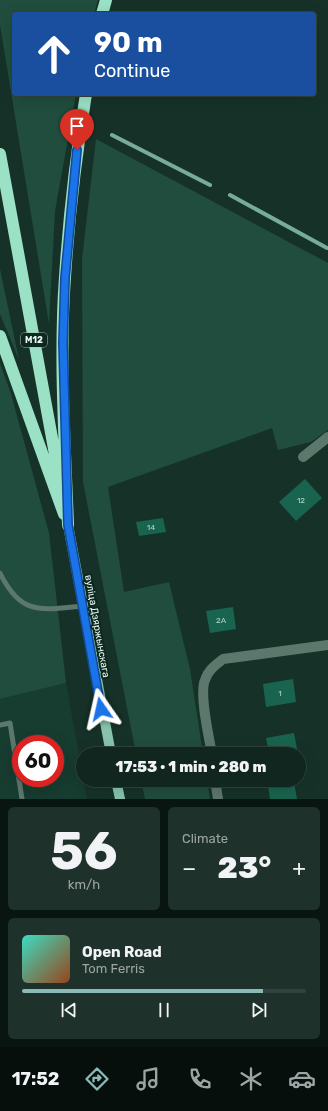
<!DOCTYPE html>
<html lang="en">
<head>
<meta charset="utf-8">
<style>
  :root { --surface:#10261e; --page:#1e322b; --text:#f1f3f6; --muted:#9ca5a4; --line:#30433c; --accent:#8bbbb9 }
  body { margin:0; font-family:Rubik,sans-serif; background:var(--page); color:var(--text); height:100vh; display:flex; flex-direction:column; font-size:15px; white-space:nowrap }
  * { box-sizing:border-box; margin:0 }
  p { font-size:13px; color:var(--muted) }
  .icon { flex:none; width:22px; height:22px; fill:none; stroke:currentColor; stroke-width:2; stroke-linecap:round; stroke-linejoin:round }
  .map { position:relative; height:799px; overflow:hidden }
  .details { display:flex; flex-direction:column; gap:8px; padding:8px; background:#091510; flex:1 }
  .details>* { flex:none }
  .guide { position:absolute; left:12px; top:12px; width:304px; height:84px; border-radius:4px; box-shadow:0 4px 16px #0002,0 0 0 1px var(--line); background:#1a4fa0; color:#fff; overflow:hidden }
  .speed { position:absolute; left:12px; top:735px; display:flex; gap:8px; font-size:20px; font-weight:700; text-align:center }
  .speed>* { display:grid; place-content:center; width:52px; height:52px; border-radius:50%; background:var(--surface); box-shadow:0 4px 16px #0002,0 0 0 1px var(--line); line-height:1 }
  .speed .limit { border:6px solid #d22; background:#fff; color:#111 }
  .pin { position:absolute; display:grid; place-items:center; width:34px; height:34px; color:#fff; margin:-41px -17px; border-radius:50% 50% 50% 0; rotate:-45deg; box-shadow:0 0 4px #0007 }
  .pin .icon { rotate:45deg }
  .me { position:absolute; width:44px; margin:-22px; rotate:349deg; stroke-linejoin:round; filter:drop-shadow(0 0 3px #0008) }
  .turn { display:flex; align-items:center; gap:14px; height:84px; padding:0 16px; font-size:18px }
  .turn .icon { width:52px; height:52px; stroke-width:2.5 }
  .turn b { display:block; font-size:28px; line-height:34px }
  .big { font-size:30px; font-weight:800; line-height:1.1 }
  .details .card { flex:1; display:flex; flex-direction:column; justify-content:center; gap:6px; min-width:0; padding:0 14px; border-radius:6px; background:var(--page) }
  .details .dial { align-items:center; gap:0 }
  .dial b { font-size:52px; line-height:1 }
  .song { display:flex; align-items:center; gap:12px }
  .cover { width:48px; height:48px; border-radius:6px; background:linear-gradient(135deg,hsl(170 70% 55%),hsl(20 70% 35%)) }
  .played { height:4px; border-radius:2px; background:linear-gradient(90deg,var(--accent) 85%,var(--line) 85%) }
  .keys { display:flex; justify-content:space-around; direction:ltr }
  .heat { display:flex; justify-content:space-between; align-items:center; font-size:22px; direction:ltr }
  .details .tiles { flex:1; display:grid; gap:8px; grid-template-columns:1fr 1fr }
  .card:last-child { grid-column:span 2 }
  .trip { position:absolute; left:76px; top:747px; width:230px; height:40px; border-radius:20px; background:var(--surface); box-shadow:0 4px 16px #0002,0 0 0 1px var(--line); font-weight:800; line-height:40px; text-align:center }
  .menu { display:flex; height:64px; justify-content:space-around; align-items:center; background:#060f0c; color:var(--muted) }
  .menu .icon { width:28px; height:28px }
  .menu .current { color:var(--accent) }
  .menu b { font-size:18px; color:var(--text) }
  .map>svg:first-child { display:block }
  .built { fill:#173c30; fill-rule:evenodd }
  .green { fill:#204d3e }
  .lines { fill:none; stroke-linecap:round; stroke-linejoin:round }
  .stream { stroke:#77ac9a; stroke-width:4 }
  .building { fill:#19644e }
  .lane { stroke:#5c776c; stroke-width:5 }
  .street { stroke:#5c776c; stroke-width:10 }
  .primary { stroke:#88c3ad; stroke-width:10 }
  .highway { stroke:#9ae1c6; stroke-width:12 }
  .route-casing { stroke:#114b97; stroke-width:10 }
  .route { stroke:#1a73e8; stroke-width:7 }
  .labels { text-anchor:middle; stroke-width:4; stroke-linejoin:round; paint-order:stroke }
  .number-label { font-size:8px; fill:#b5d4ca }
  .shield { fill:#0c281f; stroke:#a7bab3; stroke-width:1 }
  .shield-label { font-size:9px; font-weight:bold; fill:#e9f9f3 }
  .street-label { font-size:10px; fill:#e9f9f3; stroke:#0c281f }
</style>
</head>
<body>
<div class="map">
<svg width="328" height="799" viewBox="0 0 328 799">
  <rect width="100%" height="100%" fill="#163228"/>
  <path class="built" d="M 66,683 L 87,799 L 0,799 L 0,699 ZM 21,744 L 55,744 L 55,778 L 21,778 Z"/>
  <path class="green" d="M 0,0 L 98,0 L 94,14 L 14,14 L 14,94 L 76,94 L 55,211 L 49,324 L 0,25 Z
    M 96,139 L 328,263 L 328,430 L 311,442 L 278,450 L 272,428 L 108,487 L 124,592 L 169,582 L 190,669 L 203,754 L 136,754 L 83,482 L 82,259 Z
    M 0,269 L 19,360 L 0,314 Z
    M 0,363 L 11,394 L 49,533 L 66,683 L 0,699 Z
    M 141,780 L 207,780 L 210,799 L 145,799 Z"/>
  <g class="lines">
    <path class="stream" d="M 112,135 L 210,185
      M 230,195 L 327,248"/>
  </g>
  <path class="building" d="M 305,479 L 322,498 L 296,521 L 279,502 Z
    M 163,518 L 166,532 L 139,536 L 136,522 Z
    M 233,607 L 236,629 L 210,633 L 206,611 Z
    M 293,679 L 296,702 L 266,707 L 263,684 Z
    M 294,733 L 298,754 L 269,754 L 266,738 Z
    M 294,782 L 297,799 L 270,799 L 268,786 Z"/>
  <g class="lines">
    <path class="lane" d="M 0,573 C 21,616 41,610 82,606
      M 0,725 L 10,723 L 22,799"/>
    <path class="street" d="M 303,457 L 328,437
      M 212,754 C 209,738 199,693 205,680 C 208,670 216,665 223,659 L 328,645
      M 215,780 L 218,799"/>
    <path class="primary" d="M 68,525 L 111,754
      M 116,780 L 120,799"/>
    <path class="highway" d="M 102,14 L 106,0
      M 0,154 L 61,487
      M 0,336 L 64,514
      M 68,525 C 65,443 59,359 65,277 C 69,216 76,155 86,94"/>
  </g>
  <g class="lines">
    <defs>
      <path id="route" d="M 77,150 L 65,278 L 63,343 L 68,525 L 101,709"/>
    </defs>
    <use href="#route" class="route-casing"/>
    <use href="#route" class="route"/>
  </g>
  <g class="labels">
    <g class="number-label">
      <text x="301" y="503">12</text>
      <text x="151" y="530">14</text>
      <text x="221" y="623">2А</text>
      <text x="280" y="696">1</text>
    </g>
    <rect class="shield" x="21" y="333" width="26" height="14" rx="3"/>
    <g class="shield-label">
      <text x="34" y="343">М12</text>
    </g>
    <g class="street-label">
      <text transform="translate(98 626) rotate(80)" y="4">вуліца Дзяржынскага</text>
    </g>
  </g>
</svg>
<div class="speed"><div class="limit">60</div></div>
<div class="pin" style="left:77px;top:150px;background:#d93025"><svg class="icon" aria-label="arrive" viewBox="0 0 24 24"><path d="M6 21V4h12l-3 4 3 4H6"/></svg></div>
<svg class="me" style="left:101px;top:709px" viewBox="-20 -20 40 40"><path d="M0-17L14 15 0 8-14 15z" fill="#1a73e8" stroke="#fff" stroke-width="4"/></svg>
<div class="trip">17:53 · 1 min · 280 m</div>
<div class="guide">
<div class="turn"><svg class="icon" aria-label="ahead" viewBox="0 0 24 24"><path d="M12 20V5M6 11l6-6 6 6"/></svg><div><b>90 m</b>Continue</div></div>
</div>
</div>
<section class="details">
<div class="tiles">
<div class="card dial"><b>56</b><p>km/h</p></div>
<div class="card"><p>Climate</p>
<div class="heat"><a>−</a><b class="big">23°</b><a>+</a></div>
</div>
<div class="card">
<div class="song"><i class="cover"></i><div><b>Open Road</b><p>Tom Ferris</p></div></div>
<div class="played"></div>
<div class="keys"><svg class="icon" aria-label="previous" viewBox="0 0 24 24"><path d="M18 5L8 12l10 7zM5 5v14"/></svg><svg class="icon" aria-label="pause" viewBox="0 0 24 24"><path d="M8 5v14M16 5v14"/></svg><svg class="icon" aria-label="next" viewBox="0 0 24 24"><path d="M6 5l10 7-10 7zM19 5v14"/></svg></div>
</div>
</div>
</section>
<nav class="menu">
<b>17:52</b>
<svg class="icon current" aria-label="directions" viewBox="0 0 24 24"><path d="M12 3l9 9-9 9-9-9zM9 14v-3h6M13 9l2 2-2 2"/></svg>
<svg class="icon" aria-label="music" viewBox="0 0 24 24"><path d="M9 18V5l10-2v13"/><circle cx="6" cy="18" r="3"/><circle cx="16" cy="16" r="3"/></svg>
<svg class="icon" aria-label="phone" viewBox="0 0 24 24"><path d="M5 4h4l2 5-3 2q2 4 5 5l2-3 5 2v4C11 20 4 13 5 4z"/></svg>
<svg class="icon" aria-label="climate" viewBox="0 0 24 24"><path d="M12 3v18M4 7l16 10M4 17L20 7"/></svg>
<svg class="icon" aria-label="car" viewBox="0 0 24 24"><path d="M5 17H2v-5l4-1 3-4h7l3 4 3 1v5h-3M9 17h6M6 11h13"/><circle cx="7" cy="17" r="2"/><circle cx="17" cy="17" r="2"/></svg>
</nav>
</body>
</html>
